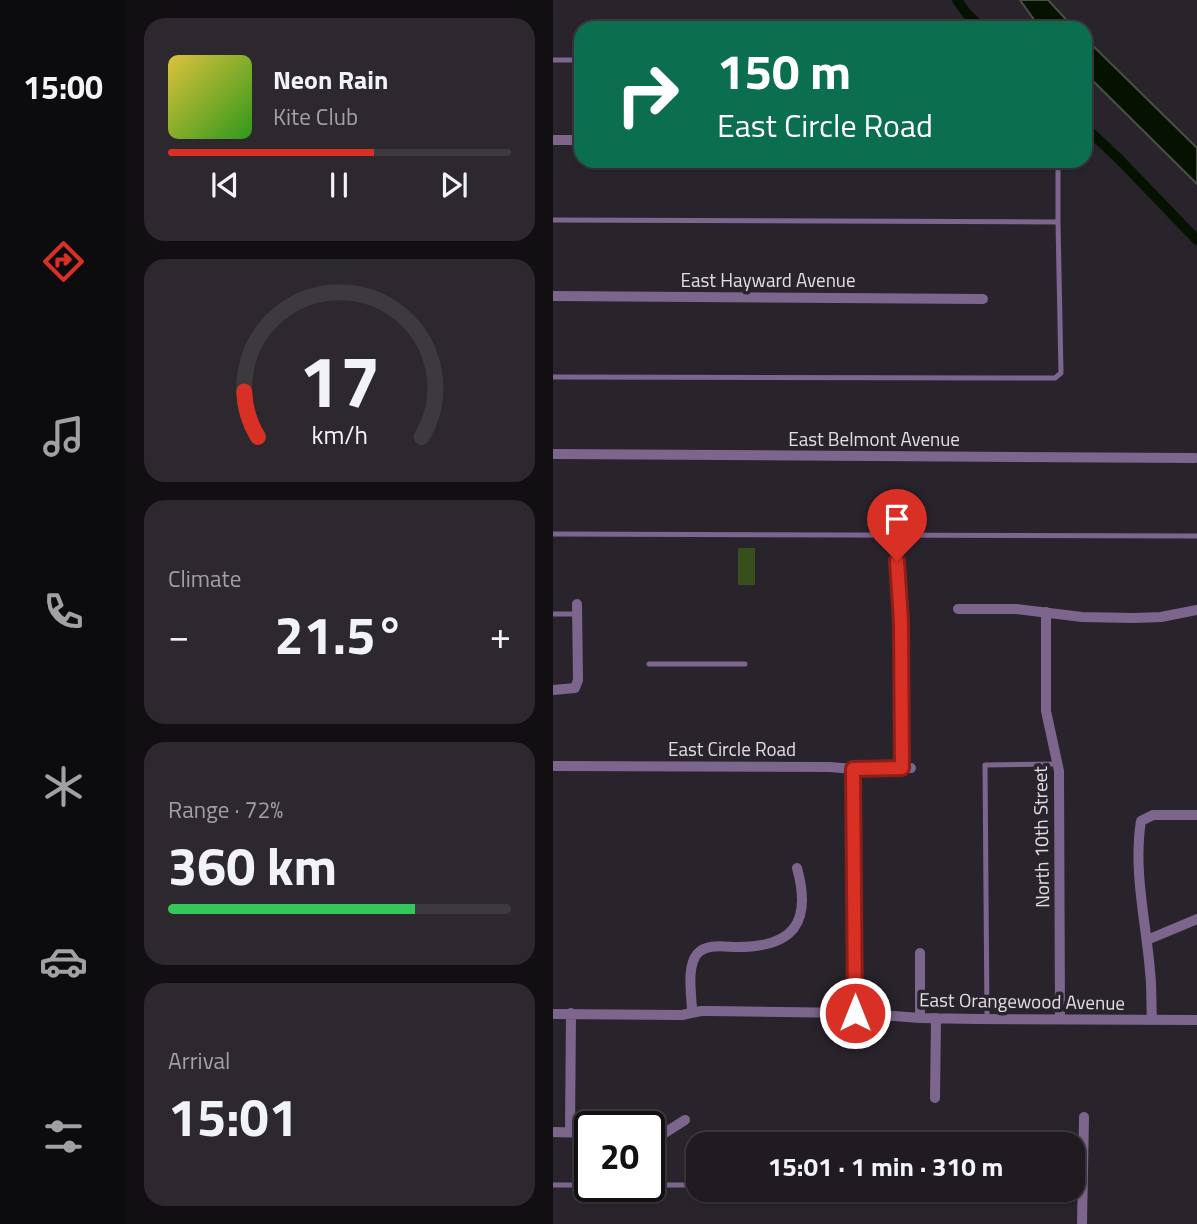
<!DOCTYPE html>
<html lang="en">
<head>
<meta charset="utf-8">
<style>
  :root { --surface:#1f1b21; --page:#2c282e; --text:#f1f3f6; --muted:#a1a1a5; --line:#3c393f; --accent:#d93025 }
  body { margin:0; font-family:"Titillium Web",sans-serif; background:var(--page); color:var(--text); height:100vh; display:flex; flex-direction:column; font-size:26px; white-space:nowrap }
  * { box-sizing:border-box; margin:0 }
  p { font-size:23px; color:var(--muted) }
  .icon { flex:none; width:38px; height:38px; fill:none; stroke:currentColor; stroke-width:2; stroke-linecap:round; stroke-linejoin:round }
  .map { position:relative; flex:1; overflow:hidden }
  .sheet { display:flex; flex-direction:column; gap:18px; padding:18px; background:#110f12; width:427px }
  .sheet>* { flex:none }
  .guide { position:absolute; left:21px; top:21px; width:518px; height:147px; border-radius:21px; box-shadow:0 2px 5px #0004,0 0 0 2px var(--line); background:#0b6e4f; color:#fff; overflow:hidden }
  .speed { position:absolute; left:21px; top:1111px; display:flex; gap:14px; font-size:35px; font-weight:700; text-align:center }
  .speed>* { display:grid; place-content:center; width:91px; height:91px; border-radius:50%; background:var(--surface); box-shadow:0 2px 5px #0004,0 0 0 2px var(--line); line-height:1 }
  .speed .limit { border:4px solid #111; border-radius:10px; background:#fff; color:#111 }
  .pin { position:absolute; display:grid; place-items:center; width:60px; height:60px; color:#fff; margin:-72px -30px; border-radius:50% 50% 50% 0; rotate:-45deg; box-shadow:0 0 7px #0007 }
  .pin .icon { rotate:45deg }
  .me { position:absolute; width:77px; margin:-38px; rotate:0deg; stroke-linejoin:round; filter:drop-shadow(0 0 5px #0008) }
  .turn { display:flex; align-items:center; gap:24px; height:147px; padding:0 28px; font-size:32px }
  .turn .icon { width:91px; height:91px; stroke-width:2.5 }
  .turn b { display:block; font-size:49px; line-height:60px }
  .big { font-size:52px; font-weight:700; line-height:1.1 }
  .sheet .widget { flex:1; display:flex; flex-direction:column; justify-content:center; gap:10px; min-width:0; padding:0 24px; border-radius:21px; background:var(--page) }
  .sheet .dial { align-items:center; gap:0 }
  .dial svg { height:182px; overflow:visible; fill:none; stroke:var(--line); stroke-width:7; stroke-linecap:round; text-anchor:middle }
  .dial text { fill:var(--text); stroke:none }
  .song { display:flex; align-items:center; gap:21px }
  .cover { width:84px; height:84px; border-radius:10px; background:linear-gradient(135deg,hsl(50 70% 55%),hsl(110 70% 35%)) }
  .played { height:7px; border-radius:4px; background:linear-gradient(90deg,var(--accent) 60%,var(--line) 60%) }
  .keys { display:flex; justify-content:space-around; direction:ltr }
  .heat { display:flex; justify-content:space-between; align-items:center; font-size:38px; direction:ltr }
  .charge { height:10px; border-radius:5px; background:linear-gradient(90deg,#34c759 72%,var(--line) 0) }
  .trip { position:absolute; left:133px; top:1132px; width:399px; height:70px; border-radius:21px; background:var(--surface); box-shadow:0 2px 5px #0004,0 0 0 2px var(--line); font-weight:700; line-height:70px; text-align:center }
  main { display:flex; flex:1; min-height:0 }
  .tab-bar { display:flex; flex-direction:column; width:126px; justify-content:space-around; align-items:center; background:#0c0b0d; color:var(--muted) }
  .tab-bar .icon { width:49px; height:49px }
  .tab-bar .on { color:var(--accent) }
  .tab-bar b { font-size:32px; color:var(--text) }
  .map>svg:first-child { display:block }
  .green { fill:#374f1b }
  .water { fill:#061200; stroke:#484f44; stroke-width:2 }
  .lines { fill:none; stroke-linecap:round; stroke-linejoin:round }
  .canal { stroke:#061200; stroke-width:10 }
  .service { stroke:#7d668e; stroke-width:5 }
  .minor { stroke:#7d668e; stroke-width:10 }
  .route-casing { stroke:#8d1f18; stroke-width:18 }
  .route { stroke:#d93025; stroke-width:12 }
  .labels { text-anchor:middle; stroke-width:7; stroke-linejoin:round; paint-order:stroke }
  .street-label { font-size:19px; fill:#e1dee3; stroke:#29242c }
</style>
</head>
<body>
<main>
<nav class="tab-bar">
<b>15:00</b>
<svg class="icon on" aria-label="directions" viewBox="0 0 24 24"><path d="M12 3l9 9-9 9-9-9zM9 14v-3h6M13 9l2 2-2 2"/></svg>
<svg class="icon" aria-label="music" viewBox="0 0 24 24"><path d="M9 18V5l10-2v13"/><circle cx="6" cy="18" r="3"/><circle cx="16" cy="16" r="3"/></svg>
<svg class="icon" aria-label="phone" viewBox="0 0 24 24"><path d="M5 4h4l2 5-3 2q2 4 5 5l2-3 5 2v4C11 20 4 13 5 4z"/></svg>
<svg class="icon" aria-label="climate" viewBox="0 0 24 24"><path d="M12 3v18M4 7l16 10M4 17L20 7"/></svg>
<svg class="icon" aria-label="car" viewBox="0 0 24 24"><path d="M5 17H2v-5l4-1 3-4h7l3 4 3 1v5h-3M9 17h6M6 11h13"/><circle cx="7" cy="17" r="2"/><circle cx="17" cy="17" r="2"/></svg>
<svg class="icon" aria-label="filters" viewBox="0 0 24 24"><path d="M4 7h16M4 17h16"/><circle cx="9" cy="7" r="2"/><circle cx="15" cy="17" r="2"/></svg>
</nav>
<section class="sheet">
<div class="widget">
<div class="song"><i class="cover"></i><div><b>Neon Rain</b><p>Kite Club</p></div></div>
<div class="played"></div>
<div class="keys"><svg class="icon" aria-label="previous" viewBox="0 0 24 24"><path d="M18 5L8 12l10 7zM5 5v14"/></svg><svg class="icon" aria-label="pause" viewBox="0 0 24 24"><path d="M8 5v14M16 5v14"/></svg><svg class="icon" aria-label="next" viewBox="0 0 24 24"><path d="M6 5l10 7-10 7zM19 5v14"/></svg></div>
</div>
<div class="widget dial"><svg viewBox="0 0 100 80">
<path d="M14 69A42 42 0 1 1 86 69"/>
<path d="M14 69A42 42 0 0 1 8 49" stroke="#d93025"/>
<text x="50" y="56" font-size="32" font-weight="700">17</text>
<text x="50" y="72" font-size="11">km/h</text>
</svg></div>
<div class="widget"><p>Climate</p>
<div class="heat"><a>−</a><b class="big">21.5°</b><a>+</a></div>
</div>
<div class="widget"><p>Range · 72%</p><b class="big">360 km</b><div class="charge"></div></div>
<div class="widget"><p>Arrival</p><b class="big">15:01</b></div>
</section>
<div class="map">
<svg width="644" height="1224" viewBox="0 0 644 1224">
  <rect width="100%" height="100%" fill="#29242c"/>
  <path class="green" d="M 185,548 L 202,548 L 202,585 L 185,585 Z"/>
  <path class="water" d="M 467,0 L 495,0 L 521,28 L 487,28 Z
    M 532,38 L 644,148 L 644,184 L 532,73 Z"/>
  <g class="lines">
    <path class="canal" d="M 404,0 L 414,14 L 429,28
      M 532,127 L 566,159 L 644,240"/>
    <path class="service" d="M 0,60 L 28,60
      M 0,220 L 505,222
      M 0,377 L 502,378 L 508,373 L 505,222 L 505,161
      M 0,534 L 644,536
      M 344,561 L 347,621 L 349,768
      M 0,614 L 25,614
      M 96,664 L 192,664
      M 300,769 L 302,1013
      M 434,1018 L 432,765 L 505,764
      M 0,1185 L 37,1185
      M 96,1185 L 145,1185"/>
    <path class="minor" d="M 0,140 L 28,140
      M 0,296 L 430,299
      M 0,454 L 642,458
      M 405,609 L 463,609 L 529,617 L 581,618 L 608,617 L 644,610
      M 493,612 L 493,711 L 506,771 L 507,1019
      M 0,690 L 22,688 L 25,680 L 24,604
      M 0,766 L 277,767 L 300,769 L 358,768
      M 594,940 L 644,919
      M 367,953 L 367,1018
      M 139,1012 C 139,996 133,968 144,954 C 154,943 171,947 185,947 C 241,947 259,922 244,868
      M 0,1014 L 129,1015 L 148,1011 L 158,1011 L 302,1013 L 367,1018 L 424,1019 L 644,1020
      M 599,1020 C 598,1004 599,987 597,971 C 593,922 580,871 588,821 L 600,815 L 644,815
      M 382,1098 L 383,1018
      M 0,1132 L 37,1133
      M 17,1132 L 18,1013
      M 96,1134 L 110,1134 L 132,1120
      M 529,1224 L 531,1117"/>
  </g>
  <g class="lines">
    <defs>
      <path id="route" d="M 302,1013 L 300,769 L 349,768 L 348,621 L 344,561"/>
    </defs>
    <use href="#route" class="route-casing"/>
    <use href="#route" class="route"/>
  </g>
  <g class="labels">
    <g class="street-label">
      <text x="215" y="287">East Hayward Avenue</text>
      <text x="321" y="446">East Belmont Avenue</text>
      <text x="179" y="756">East Circle Road</text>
      <text transform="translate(488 837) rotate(-91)" y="7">North 10th Street</text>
      <text transform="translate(469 1001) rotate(1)" y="7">East Orangewood Avenue</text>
    </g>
  </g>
</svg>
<div class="speed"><div class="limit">20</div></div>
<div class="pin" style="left:344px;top:561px;background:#d93025"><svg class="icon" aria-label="arrive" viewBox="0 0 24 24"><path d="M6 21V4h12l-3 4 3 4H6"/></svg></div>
<svg class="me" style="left:302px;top:1013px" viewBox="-20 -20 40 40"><circle r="17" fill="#d93025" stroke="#fff" stroke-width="3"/><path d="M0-11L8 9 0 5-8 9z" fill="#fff"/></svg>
<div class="trip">15:01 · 1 min · 310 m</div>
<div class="guide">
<div class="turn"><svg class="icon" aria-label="right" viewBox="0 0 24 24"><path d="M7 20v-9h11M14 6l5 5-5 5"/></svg><div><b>150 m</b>East Circle Road</div></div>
</div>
</div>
</main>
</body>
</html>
